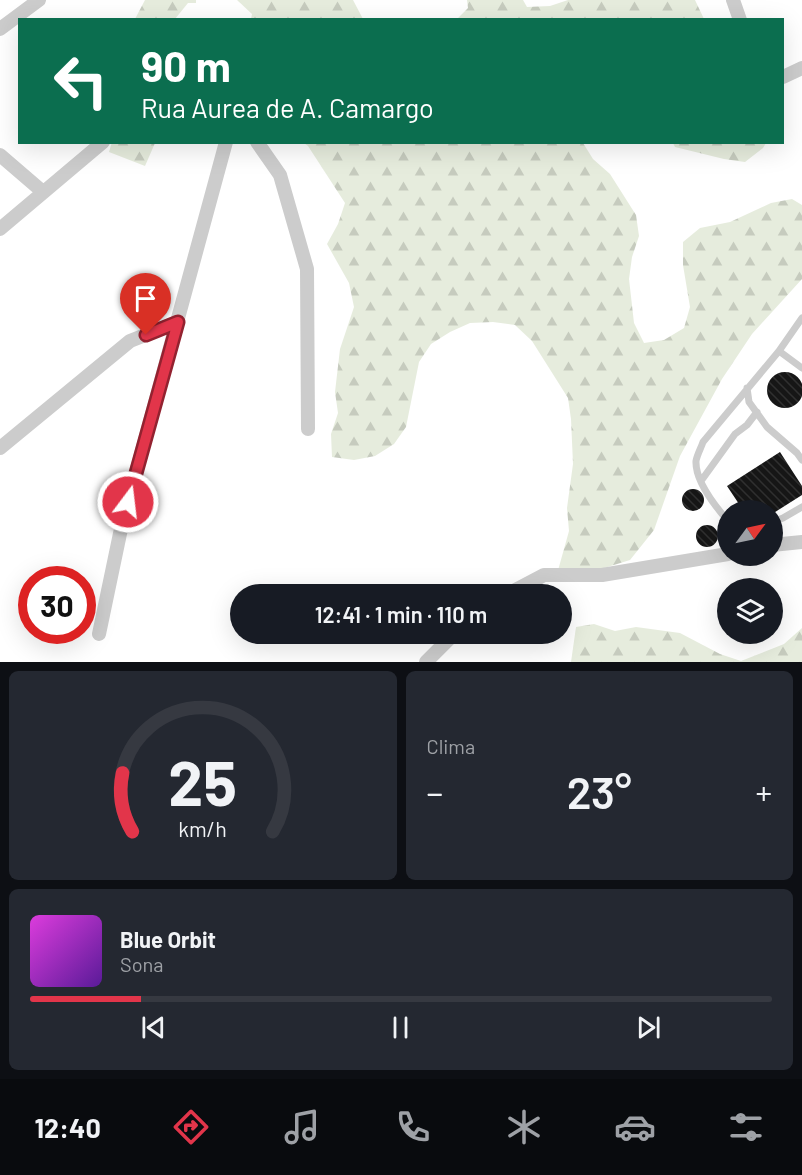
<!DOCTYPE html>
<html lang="pt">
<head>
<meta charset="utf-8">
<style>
  :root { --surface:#171b24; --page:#242831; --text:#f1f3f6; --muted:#9ea1a6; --line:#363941; --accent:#e2354a }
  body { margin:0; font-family:Barlow,sans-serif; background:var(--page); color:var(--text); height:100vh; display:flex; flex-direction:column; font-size:22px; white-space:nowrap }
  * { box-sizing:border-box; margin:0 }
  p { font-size:20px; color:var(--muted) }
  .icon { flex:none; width:33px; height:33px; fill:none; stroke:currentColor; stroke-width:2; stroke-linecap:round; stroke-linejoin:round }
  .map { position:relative; height:662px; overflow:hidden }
  .details { display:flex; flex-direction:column; gap:9px; padding:9px; background:#0d0f14; flex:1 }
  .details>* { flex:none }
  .top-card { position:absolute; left:18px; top:18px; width:766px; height:126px; border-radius:0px; box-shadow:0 6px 24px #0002; background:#0b6e4f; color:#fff; overflow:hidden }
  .needle { width:39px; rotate:57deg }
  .fabs { position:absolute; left:717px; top:500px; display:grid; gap:12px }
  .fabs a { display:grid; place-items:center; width:66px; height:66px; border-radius:50%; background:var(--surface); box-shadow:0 6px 24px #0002; font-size:30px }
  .speed { position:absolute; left:18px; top:566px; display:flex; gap:12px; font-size:30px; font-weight:700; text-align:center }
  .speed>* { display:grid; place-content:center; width:78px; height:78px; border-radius:50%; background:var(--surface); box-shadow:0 6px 24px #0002; line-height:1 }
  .speed .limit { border:9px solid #d22; background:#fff; color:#111 }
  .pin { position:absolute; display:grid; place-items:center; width:51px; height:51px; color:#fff; margin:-62px -26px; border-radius:50% 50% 50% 0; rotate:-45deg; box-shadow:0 0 6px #0007 }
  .pin .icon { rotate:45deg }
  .me { position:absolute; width:66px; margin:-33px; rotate:15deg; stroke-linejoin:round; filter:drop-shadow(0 0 4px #0008) }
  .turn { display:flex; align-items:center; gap:21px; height:126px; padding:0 24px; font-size:27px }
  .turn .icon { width:78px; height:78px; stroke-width:2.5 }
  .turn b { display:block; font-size:42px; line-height:51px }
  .big { font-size:45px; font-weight:600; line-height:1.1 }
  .details .card { flex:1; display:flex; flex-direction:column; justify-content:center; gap:9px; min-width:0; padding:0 21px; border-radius:9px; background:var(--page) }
  .details .dial { align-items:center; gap:0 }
  .dial svg { height:156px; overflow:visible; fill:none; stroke:var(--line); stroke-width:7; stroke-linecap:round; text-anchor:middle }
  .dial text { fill:var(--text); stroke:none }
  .song { display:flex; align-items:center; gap:18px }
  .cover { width:72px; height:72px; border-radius:9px; background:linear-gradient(135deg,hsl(300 70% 55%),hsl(270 70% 35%)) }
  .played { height:6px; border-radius:3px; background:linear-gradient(90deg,var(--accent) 15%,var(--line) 15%) }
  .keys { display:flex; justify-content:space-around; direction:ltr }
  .heat { display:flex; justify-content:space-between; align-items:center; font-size:33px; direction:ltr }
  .details .tiles { flex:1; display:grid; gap:9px; grid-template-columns:1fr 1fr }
  .card:last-child { grid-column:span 2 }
  .trip { position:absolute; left:230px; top:584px; width:342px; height:60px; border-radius:30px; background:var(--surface); box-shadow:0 6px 24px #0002; font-weight:600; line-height:60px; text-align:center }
  .menu { display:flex; height:96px; justify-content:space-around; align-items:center; background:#090b0e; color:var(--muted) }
  .menu .icon { width:42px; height:42px }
  .menu .active { color:var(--accent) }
  .menu b { font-size:27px; color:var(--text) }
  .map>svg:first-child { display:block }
  .forest { fill:url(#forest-firs) }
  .building { fill:url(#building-back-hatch) }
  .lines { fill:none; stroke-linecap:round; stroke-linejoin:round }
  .lane { stroke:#ccc; stroke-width:7 }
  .street { stroke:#ccc; stroke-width:14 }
  .route-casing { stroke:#932230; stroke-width:15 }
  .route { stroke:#e2354a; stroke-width:10 }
</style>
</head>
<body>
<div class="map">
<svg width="802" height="662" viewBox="0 0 802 662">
  <defs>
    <pattern id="forest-firs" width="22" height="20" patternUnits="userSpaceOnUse" patternTransform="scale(1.5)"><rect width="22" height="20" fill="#e6ecdd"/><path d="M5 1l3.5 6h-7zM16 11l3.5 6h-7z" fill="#c6cbbe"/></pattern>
    <pattern id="building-back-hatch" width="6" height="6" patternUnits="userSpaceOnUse" patternTransform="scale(1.5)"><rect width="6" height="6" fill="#161616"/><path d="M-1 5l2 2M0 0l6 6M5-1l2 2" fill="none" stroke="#303030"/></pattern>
  </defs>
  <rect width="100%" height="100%" fill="#fff"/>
  <path class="forest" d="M 145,0 L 196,0 L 196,3 L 188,3 L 175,19 L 135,19 Z
    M 237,0 L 353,0 L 363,19 L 251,19 L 252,14 Z
    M 467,0 L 523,0 L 527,7 L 550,6 L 568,0 L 695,0 L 704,19 L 457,19 L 468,8 Z
    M 112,142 L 155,142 L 155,143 L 145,166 L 109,152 Z
    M 304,143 L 583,143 L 593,159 L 610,174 L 636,215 L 639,236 L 632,257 L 629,279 L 634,323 L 644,343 L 664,340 L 684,328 L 690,307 L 683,265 L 683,242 L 700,228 L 730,222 L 771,203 L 792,199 L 802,205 L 802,279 L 752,334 L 722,379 L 680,456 L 654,530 L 630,560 L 575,577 L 557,574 L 569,531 L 567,508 L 573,464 L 571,419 L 568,398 L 532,341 L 515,325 L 493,322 L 470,323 L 450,332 L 431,344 L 419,362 L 406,427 L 394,444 L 375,456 L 354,460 L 332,457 L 331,434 L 338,413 L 335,392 L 340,349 L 354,307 L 349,283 L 327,244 L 338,224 L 345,203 L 308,146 Z
    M 673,143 L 766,143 L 763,148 L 745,162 L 724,159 L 675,147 Z
    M 594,624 L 615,631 L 636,627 L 680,633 L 720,654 L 741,661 L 784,644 L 802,628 L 802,662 L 571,662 L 576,627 Z"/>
  <path class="building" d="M767 390a18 18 0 1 1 36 0a18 18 0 1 1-36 0Z
    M 780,452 L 802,486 L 802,495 L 772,514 L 772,510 L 743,510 L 727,486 Z
    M682 500a11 11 0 1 1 22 0a11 11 0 1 1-22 0Z
    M696 536a11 11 0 1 1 22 0a11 11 0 1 1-22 0Z"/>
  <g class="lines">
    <path class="lane" d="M 779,351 L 802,368
      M 747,388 L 749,402 L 767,427 L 797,453 L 802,460
      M 701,481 L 735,434 L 747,425 L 757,412
      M 728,521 C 715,506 695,481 696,461 C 697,455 701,448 703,442 L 779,351 L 802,318
      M 772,522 L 783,518 L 802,507"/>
    <path class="street" d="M 733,0 L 740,20
      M 0,29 L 39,0
      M 783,77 L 802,68
      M 257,142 L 280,175 L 307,269 L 308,429
      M 0,155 L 43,192
      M 0,229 L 103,142
      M 0,448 L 130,341 L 178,322
      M 772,545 L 802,542
      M 508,594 L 544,575 L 602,575 L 728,554
      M 99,634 L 122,524 L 226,142
      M 426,662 L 455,633"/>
  </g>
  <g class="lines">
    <defs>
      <path id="route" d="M 128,502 L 178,322 L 146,335"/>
    </defs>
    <use href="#route" class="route-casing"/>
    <use href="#route" class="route"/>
  </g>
</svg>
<div class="fabs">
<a><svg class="needle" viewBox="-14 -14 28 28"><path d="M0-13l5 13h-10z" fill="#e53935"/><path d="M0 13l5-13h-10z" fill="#9ea1a6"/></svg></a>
<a><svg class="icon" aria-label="layers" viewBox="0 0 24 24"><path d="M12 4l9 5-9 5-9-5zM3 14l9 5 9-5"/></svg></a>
</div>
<div class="speed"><div class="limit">30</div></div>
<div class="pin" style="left:146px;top:335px;background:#d93025"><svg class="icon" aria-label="arrive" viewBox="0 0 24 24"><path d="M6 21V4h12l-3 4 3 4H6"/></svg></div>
<svg class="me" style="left:128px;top:502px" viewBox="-20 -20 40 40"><circle r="17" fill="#e2354a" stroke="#fff" stroke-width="3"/><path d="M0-11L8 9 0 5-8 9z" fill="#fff"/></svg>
<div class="trip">12:41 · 1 min · 110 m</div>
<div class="top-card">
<div class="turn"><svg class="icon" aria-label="left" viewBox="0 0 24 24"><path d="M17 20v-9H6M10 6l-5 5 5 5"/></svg><div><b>90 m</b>Rua Aurea de A. Camargo</div></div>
</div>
</div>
<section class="details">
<div class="tiles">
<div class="card dial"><svg viewBox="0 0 100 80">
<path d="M14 69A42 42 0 1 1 86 69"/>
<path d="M14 69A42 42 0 0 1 9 39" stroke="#e2354a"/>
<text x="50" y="56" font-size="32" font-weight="700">25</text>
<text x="50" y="72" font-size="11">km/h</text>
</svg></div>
<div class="card"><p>Clima</p>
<div class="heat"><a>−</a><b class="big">23°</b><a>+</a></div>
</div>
<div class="card">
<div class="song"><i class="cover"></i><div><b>Blue Orbit</b><p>Sona</p></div></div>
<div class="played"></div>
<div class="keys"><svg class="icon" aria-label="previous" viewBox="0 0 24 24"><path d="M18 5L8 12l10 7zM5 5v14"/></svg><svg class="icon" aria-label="pause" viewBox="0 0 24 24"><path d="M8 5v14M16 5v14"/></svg><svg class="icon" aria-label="next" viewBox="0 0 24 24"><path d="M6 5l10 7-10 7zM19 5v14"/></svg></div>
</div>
</div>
</section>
<nav class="menu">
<b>12:40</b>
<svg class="icon active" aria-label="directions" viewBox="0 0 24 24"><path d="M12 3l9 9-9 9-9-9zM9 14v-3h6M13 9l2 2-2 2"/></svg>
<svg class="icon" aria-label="music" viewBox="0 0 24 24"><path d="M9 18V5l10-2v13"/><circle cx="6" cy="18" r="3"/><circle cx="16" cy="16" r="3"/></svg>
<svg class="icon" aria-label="phone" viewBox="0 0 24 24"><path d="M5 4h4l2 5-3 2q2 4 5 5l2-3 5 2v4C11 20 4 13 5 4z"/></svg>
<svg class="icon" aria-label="climate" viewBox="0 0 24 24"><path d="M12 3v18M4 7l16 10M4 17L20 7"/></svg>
<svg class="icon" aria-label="car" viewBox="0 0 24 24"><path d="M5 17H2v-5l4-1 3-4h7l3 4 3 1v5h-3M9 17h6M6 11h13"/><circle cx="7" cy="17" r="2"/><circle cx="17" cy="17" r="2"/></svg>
<svg class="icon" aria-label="filters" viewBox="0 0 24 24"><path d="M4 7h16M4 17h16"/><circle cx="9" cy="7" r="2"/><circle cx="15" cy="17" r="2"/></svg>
</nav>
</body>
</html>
